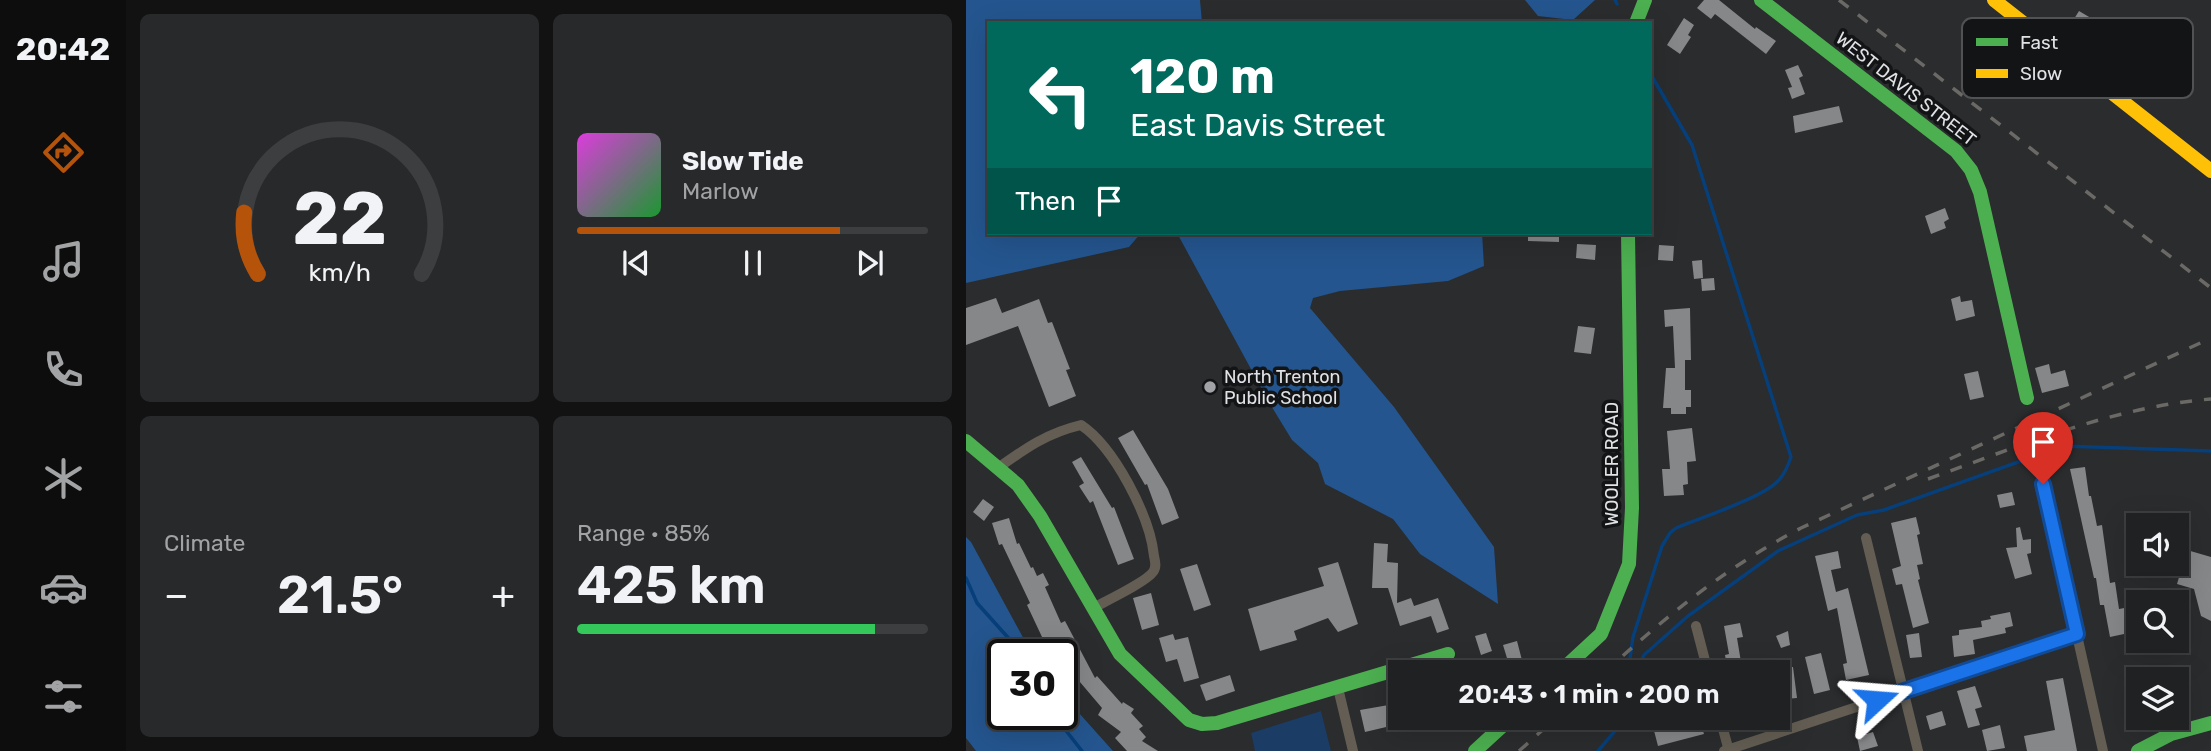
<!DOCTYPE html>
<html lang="en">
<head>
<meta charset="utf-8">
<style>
  :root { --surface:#202122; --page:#28292a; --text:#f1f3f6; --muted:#a2a3a5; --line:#3d3e40; --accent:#b45309 }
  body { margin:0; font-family:Rubik,sans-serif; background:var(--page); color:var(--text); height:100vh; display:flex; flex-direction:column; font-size:26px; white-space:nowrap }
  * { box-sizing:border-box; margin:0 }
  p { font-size:23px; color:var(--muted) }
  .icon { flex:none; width:38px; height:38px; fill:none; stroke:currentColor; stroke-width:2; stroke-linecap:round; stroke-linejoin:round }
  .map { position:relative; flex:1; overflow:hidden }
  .drawer { display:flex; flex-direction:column; gap:14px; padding:14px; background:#121213; width:840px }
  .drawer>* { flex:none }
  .banner { position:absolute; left:21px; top:21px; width:665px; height:214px; border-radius:0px; box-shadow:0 7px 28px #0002,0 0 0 2px var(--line); background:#00695c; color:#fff; overflow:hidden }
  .buttons { position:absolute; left:1160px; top:513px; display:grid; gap:14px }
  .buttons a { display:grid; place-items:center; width:63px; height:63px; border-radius:0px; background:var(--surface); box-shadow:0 7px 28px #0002,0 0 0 2px var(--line); font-size:35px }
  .speed { position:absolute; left:21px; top:639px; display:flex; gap:14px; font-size:35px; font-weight:700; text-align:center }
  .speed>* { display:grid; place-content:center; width:91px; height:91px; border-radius:50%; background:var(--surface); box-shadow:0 7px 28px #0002,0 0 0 2px var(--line); line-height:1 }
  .speed .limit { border:4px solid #111; border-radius:10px; background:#fff; color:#111 }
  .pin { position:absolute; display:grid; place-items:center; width:60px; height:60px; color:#fff; margin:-72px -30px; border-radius:50% 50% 50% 0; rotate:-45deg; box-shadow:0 0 7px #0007 }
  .pin .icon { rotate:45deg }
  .me { position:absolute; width:77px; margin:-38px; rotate:71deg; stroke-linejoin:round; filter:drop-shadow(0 0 5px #0008) }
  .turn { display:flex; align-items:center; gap:24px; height:147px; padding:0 28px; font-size:32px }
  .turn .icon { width:91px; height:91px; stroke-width:2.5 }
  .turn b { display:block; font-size:49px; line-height:60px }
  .then { display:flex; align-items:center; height:66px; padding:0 28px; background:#0003; gap:14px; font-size:26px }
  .big { font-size:52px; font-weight:600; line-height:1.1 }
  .drawer .tile { flex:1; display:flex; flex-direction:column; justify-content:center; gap:10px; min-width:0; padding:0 24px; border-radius:10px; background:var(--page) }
  .drawer .dial { align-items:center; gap:0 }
  .dial svg { height:182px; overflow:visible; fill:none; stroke:var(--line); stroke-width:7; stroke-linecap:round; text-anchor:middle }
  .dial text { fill:var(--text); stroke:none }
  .song { display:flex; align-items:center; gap:21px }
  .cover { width:84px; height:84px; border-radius:10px; background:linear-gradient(135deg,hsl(300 70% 55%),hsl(130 70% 35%)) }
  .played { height:7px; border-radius:4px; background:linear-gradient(90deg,var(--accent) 75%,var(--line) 75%) }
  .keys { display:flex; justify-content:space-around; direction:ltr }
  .heat { display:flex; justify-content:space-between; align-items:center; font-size:38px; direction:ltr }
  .charge { height:10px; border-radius:5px; background:linear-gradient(90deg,#34c759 85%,var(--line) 0) }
  .drawer .tiles { flex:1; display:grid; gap:14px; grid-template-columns:repeat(2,1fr) }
  .trip { position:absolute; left:422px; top:660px; width:402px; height:70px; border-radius:0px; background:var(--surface); box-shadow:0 7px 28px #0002,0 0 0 2px var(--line); font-weight:600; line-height:70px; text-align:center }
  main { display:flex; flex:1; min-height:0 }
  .menu { display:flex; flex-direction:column; width:126px; justify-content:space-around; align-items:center; background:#0d0d0e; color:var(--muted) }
  .menu .icon { width:49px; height:49px }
  .menu .on { color:var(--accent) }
  .menu b { font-size:32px; color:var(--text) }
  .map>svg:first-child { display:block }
  .green { fill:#1b3c64 }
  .forest { fill:#24558e }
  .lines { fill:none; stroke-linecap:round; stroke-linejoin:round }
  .stream { stroke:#063f7a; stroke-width:3.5 }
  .building { fill:#858789 }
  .street { stroke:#635d53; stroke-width:10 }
  .fast { stroke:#4caf50; stroke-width:14 }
  .slow { stroke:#ffc107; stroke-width:14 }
  .rail { stroke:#6b6965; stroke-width:3.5; stroke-dasharray:12 12; stroke-linecap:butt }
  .route-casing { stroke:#114b97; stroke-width:18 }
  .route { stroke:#1a73e8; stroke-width:12 }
  .poi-dot { fill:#a0a2a5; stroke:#121416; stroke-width:2.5 }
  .labels { text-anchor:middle; stroke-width:7; stroke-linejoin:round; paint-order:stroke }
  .street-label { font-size:18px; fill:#e0e2e5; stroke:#121416 }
  .poi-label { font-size:18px; fill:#e0e2e5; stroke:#121416; text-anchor:start }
  .key { fill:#121416; stroke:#505254; stroke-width:2 }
  .key-label { font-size:19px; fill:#e0e2e5 }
</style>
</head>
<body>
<main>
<nav class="menu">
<b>20:42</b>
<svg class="icon on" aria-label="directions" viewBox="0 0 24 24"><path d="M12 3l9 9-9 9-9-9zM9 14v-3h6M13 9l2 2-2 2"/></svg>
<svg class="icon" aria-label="music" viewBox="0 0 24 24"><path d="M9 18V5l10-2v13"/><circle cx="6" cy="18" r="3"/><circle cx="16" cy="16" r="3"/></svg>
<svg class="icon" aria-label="phone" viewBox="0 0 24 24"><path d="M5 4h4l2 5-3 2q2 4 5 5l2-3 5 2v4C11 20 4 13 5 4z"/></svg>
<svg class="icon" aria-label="climate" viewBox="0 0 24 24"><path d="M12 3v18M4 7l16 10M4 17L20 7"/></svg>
<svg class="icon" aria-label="car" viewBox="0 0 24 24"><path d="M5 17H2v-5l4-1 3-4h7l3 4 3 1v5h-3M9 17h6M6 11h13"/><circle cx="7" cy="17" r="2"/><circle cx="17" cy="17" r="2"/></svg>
<svg class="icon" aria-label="filters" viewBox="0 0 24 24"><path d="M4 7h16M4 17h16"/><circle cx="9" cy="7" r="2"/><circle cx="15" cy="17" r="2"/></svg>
</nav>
<section class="drawer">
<div class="tiles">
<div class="tile dial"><svg viewBox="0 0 100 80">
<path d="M14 69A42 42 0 1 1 86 69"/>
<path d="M14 69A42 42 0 0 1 8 42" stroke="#b45309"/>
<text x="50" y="56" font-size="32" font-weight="700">22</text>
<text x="50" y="72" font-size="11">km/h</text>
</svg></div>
<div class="tile">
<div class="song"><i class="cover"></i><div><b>Slow Tide</b><p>Marlow</p></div></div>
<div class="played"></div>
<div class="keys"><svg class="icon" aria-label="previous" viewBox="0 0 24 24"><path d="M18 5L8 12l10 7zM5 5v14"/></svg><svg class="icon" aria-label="pause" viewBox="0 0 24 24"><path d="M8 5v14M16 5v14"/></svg><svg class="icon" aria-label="next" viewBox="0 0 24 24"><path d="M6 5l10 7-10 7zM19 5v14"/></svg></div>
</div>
<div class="tile"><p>Climate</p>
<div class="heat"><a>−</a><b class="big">21.5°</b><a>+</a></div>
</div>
<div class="tile"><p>Range · 85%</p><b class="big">425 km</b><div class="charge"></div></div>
</div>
</section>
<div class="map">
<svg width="1245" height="751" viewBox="0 0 1245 751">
  <rect width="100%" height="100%" fill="#2a2c2e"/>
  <path class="green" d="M 355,711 L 365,751 L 289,751 L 285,733 Z"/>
  <path class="forest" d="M 0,0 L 234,0 L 236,23 L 23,23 L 23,233 L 175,233 L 163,247 L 0,283 Z
    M 559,0 L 629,0 L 607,20 L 572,16 Z
    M 211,233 L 516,233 L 518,266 L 482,281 L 374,291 L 347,298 L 344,308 L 428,407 L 528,547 L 532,604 L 454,554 L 427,519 L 359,484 L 352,463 L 326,440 L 304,404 Z
    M 0,537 L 5,542 L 66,654 L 37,654 L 37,714 L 96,714 L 96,694 L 147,751 L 10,751 L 0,738 Z"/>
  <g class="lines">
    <path class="stream" d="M 649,0 L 651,4
      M 0,578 L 11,603 L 46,642 L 52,654
      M 662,672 L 667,637 L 696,546 L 704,533 L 710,528 C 734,518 796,498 812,481 C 819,474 822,466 825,457 L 726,145 L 684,73
      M 669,672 L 678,655 L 722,616 L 812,551 L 891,515 L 918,510 L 1097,446 L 1245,451
      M 87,714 L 116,751
      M 632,751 L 660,718"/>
  </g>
  <path class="building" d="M 738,0 L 753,0 L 789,29 L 790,27 L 810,41 L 800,54 L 749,14 L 745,19 L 731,8 Z
    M 1113,11 L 1135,24 L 1130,33 L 1123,29 L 1118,36 L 1103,27 Z
    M 718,18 L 728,25 L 722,35 L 725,37 L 714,54 L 701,45 Z
    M 832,65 L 837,76 L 833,78 L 839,94 L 826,99 L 822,88 L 826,87 L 819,70 Z
    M 873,106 L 877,122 L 829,133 L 827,116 Z
    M 979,208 L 983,219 L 978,222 L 980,228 L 965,234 L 959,216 Z
    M 562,233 L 593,233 L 593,242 L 562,241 Z
    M 611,244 L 630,245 L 629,260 L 610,258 Z
    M 693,245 L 708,246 L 707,261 L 692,260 Z
    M 736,260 L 737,278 L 728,279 L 726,261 Z
    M 748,278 L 749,290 L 736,291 L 735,279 Z
    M 994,296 L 995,302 L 1006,300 L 1009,316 L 990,321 L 985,299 Z
    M 30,298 L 36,313 L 73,299 L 82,323 L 86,322 L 104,369 L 100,370 L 110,396 L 83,407 L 52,326 L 0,345 L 0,308 Z
    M 724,308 L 725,360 L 719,360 L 719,390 L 725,390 L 725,407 L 720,407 L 720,414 L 705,414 L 705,408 L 697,408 L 700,368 L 709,368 L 707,326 L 699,327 L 698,310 Z
    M 612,326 L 629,328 L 625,354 L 608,352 Z
    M 1083,364 L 1085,374 L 1099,370 L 1103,386 L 1076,393 L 1069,368 Z
    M 1012,371 L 1018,397 L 1004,400 L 998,374 Z
    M 726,428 L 730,461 L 721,462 L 722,484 L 717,485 L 718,495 L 698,496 L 696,469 L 704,469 L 701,431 Z
    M 167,430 L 202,489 L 213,518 L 196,525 L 181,484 L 179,485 L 152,438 Z
    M 115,457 L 146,508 L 148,507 L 168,559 L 152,565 L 127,501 L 124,503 L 113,486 L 118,483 L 106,462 Z
    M 1119,467 L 1123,496 L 1125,496 L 1131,526 L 1136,525 L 1144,583 L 1149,582 L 1153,609 L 1169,606 L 1172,631 L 1144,637 L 1138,605 L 1134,605 L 1130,578 L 1128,578 L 1104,469 Z
    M 1046,492 L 1049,505 L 1034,508 L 1031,495 Z
    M 17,499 L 28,507 L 18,521 L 7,512 Z
    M 950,517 L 954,534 L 951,535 L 957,564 L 951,565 L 954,579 L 952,580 L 963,623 L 947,628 L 936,584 L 930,585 L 926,569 L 935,566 L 925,523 Z
    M 43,518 L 51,544 L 53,543 L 65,568 L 67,567 L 71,576 L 77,573 L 83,585 L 79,587 L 95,623 L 99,621 L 129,678 L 131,676 L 156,704 L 157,702 L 168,709 L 165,713 L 177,726 L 173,729 L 180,737 L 176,741 L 192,751 L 161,751 L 149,738 L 155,732 L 132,715 L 136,708 L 108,675 L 97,654 L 84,654 L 61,605 L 64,603 L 36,544 L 33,545 L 26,523 Z
    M 1054,527 L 1057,540 L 1065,539 L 1065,553 L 1061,554 L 1066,574 L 1049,579 L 1040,548 L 1051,547 L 1050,528 Z
    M 408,543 L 422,544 L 421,562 L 432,563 L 431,603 L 445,598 L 448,606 L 472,598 L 483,629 L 471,633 L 465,616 L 434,626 L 422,588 L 406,588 Z
    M 1221,550 L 1245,557 L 1245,621 L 1235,616 L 1228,589 L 1211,584 Z
    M 872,551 L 875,568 L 865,570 L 870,592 L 882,588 L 903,675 L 880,680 L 877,664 L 881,663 L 871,608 L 862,611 L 849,556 Z
    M 372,562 L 392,624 L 372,632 L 362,618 L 328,631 L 331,640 L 294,651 L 282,609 L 358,586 L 352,568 Z
    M 231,564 L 245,605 L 228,611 L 214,569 Z
    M 185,593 L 193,625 L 176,630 L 167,598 Z
    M 1044,612 L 1047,626 L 1039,628 L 1040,633 L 1007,640 L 1009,654 L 988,657 L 986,636 L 993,635 L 993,630 L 1016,627 L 1015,621 L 1025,619 L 1024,616 Z
    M 774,623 L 777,637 L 771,638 L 775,662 L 761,667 L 759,655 L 763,654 L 758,626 Z
    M 822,631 L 824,645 L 815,648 L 810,636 Z
    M 520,633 L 526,651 L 515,655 L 509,636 Z
    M 953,633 L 956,657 L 944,658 L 940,635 Z
    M 207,634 L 209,640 L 222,637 L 233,678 L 218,682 L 211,659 L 200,662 L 193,638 Z
    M 551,641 L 557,664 L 544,668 L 537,645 Z
    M 855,653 L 864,690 L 848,694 L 839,657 Z
    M 708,660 L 712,672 L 678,672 L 678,670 Z
    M 827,667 L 831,698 L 819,699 L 816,668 Z
    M 264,675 L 269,691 L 240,701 L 234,685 Z
    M 1097,678 L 1111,751 L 1061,751 L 1058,736 L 1089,730 L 1080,681 Z
    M 1009,686 L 1016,707 L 1009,709 L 1014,725 L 1002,728 L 991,691 Z
    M 434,703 L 434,718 L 451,718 L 453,729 L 434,731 L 433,724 L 399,732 L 394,710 Z
    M 976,711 L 980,725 L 964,730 L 960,716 Z
    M 708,718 L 710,724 L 733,718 L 738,734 L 692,746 L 686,723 Z
    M 1034,725 L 1039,748 L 1021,751 L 1016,730 Z
    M 907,732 L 912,746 L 894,751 L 891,737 Z"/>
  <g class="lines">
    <path class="street" d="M 32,468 C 60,448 81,433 115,425 C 148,447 184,516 188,556 C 189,561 191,567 187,572 C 180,582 140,601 127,608
      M 1077,484 L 1137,751
      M 900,538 L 952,751
      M 730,626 L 742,672
      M 372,688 L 387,751
      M 754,718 L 763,751
      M 758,751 L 1111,634"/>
    <path class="fast" d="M 795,0 L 990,151 L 1005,170 L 1014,192 L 1061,398
      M 670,23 L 679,0
      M 0,441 L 52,485 L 74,516 L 154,654 L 223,720 L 236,724 L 251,723 L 482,654
      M 594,672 L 635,634 L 663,564 L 666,508 L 662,233
      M 509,751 L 545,718
      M 1172,751 L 1205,734 L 1245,723"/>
    <path class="slow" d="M 1028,0 L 1245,171"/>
    <path class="rail" d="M 873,0 L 1245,288
      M 962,479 C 1054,446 1146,407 1245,399
      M 639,672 C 700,616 762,566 835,528 L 1245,338
      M 553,751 L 590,718"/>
  </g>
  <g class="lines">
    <defs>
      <path id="route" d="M 911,700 L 1111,634 L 1077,484"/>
    </defs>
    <use href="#route" class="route-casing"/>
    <use href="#route" class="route"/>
  </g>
  <circle class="poi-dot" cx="244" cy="387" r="7"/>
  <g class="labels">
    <g class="street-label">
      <text transform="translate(940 89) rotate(38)" y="6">WEST DAVIS STREET</text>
      <text transform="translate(646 464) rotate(-90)" y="6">WOOLER ROAD</text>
    </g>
    <g class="poi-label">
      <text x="258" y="383">North Trenton<tspan x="258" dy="21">Public School</tspan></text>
    </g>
  </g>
  <rect x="996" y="18" width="231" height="80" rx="10" class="key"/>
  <rect x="1010" y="38" width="32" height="8" fill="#4caf50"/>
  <rect x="1010" y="69" width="32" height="9" fill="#ffc107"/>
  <g class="key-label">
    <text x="1054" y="49">Fast</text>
    <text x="1054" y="80">Slow</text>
  </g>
</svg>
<div class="buttons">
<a><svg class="icon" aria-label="sound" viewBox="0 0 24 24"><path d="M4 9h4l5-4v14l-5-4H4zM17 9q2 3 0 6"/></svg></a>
<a><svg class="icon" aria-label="search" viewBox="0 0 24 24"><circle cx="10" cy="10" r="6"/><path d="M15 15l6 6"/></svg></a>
<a><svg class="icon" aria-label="layers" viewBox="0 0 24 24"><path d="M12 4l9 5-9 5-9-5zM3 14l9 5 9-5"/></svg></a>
</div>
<div class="speed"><div class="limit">30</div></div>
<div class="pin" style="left:1077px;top:484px;background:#d93025"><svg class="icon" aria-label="arrive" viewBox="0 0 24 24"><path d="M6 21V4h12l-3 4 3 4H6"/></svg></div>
<svg class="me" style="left:911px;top:700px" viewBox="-20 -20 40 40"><path d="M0-17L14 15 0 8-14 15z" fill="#1a73e8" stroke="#fff" stroke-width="4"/></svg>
<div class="trip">20:43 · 1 min · 200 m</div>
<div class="banner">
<div class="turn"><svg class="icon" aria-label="left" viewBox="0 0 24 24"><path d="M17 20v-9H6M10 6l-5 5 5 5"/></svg><div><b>120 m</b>East Davis Street</div></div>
<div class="then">Then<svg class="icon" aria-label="arrive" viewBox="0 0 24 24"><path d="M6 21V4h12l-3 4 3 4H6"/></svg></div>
</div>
</div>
</main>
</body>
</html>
